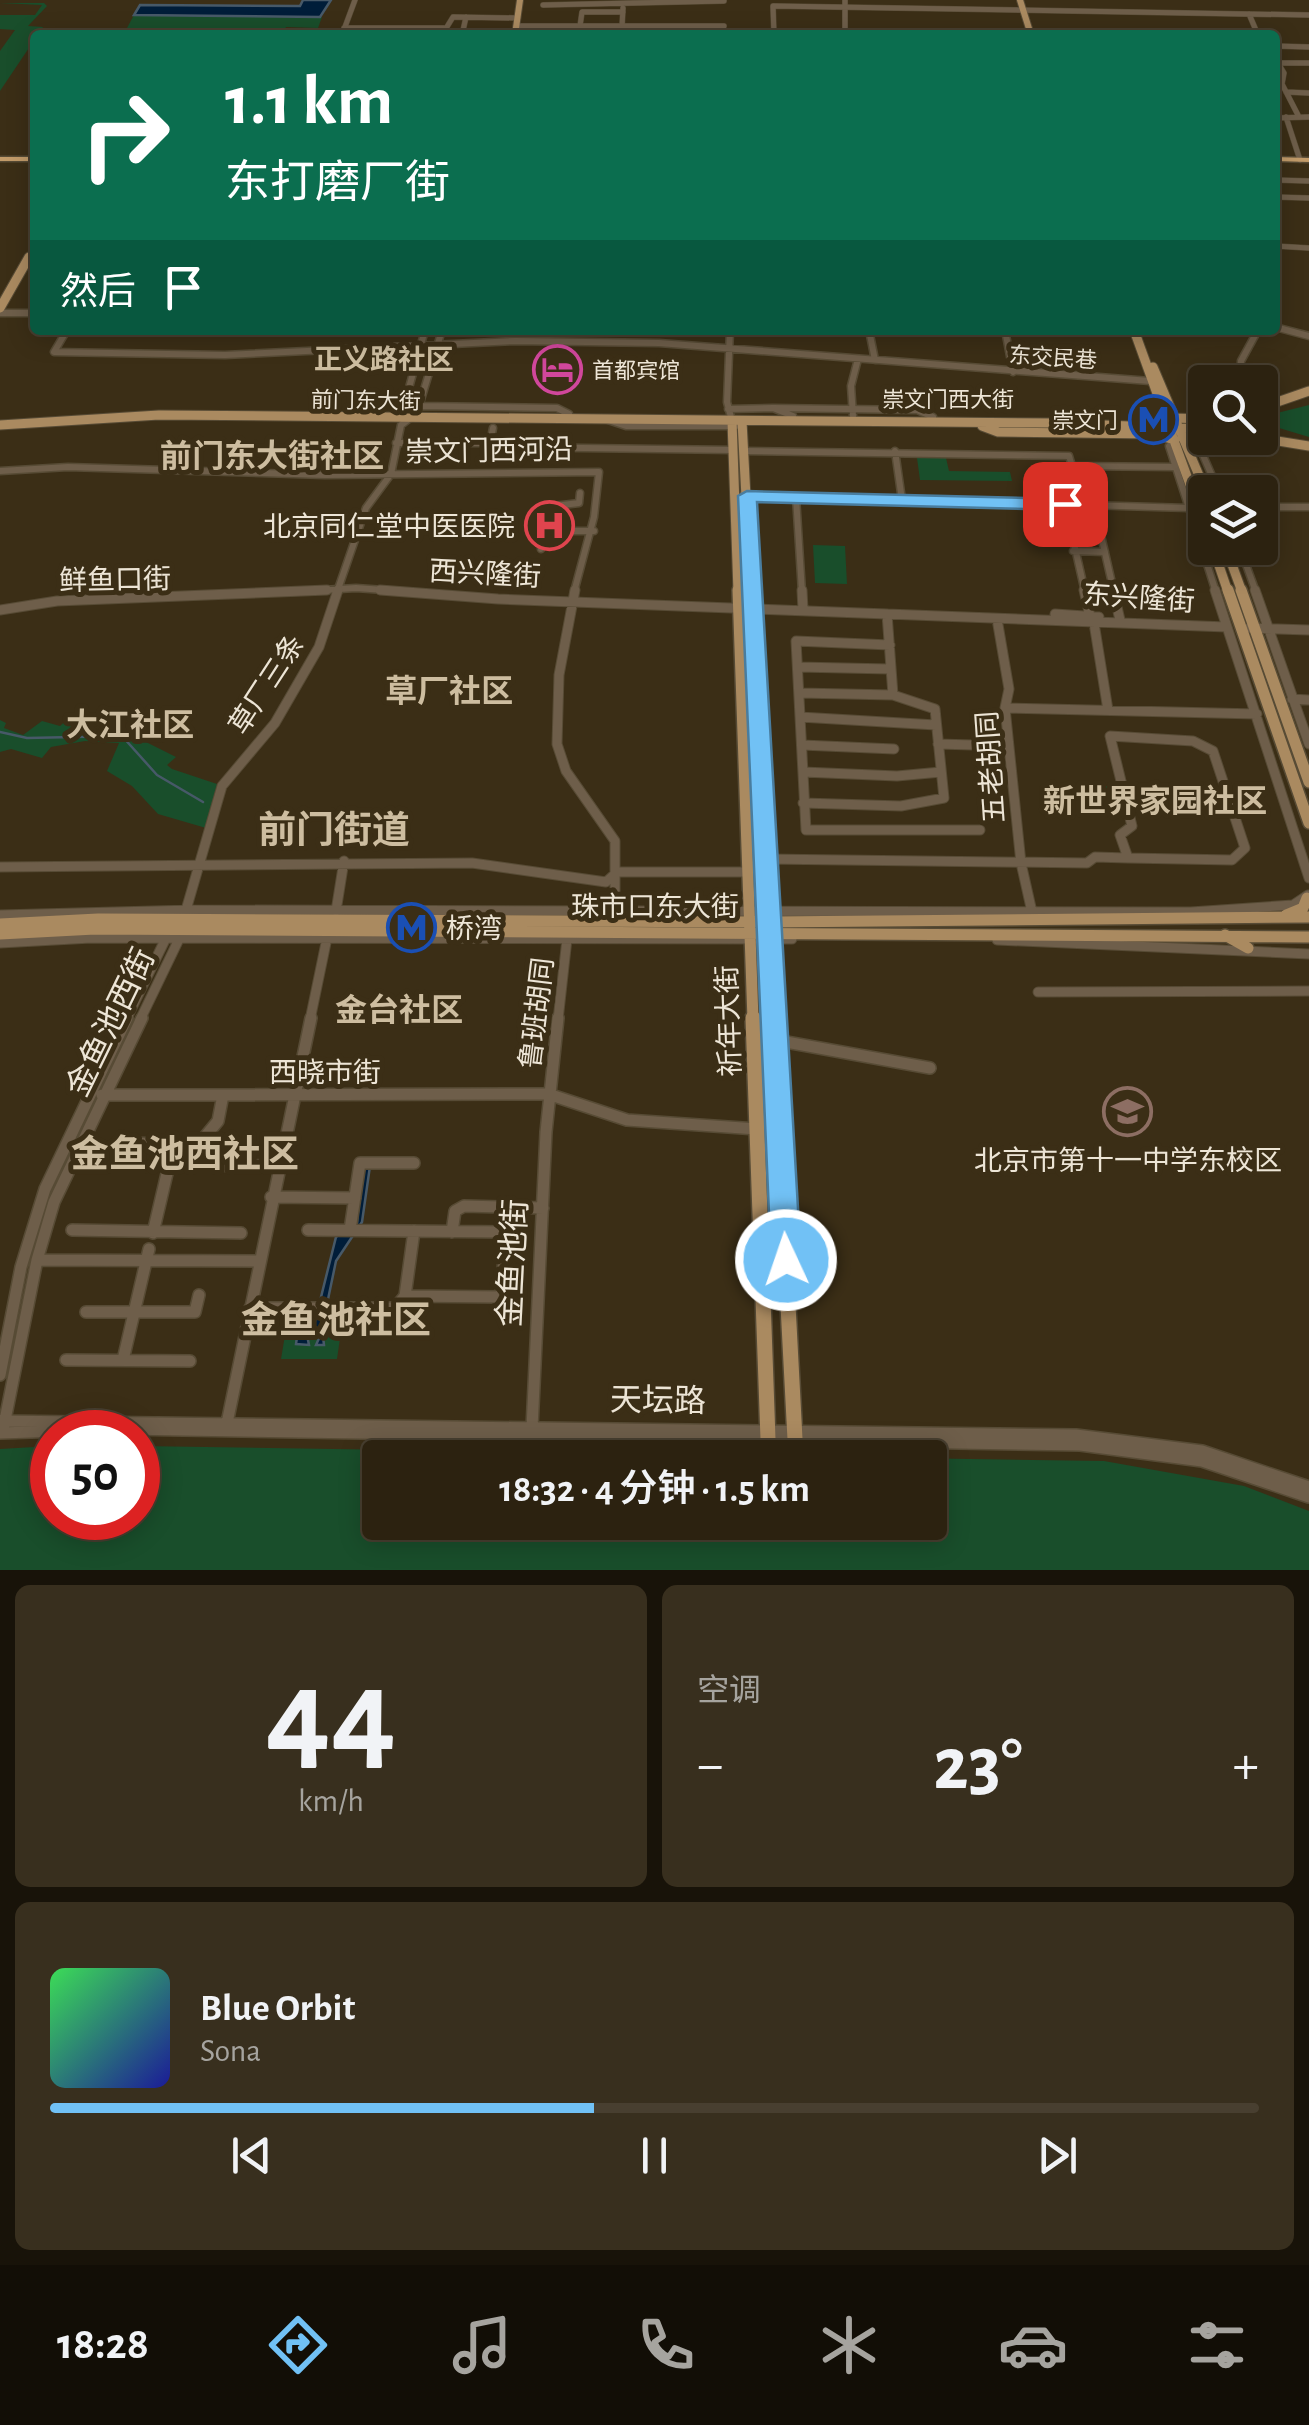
<!DOCTYPE html>
<html lang="zh">
<head>
<meta charset="utf-8">
<style>
  :root { --surface:#2c2210; --page:#382f1e; --text:#f1f3f6; --muted:#a6a49f; --line:#483f30; --accent:#71c1f5 }
  body { margin:0; font-family:"Alegreya Sans","Noto Sans SC",sans-serif; background:var(--page); color:var(--text); height:100vh; display:flex; flex-direction:column; font-size:38px; white-space:nowrap }
  * { box-sizing:border-box; margin:0 }
  p { font-size:32px; color:var(--muted) }
  .icon { flex:none; width:55px; height:55px; fill:none; stroke:currentColor; stroke-width:2; stroke-linecap:round; stroke-linejoin:round }
  .map { position:relative; height:1570px; overflow:hidden }
  .drawer { display:flex; flex-direction:column; gap:15px; padding:15px; background:#181309; flex:1 }
  .drawer>* { flex:none }
  .banner { position:absolute; left:30px; top:30px; width:1250px; height:305px; border-radius:10px; box-shadow:0 5px 25px #0003,0 0 0 2px var(--line); background:#0b6e4f; color:#fff; overflow:hidden }
  .buttons { position:absolute; left:1188px; top:365px; display:grid; gap:20px }
  .buttons a { display:grid; place-items:center; width:90px; height:90px; border-radius:10px; background:var(--surface); box-shadow:0 5px 25px #0003,0 0 0 2px var(--line); font-size:50px }
  .speed { position:absolute; left:30px; top:1410px; display:flex; gap:20px; font-size:50px; font-weight:700; text-align:center }
  .speed>* { display:grid; place-content:center; width:130px; height:130px; border-radius:50%; background:var(--surface); box-shadow:0 5px 25px #0003,0 0 0 2px var(--line); line-height:1 }
  .speed .limit { border:15px solid #d22; background:#fff; color:#111 }
  .pin { position:absolute; display:grid; place-items:center; width:85px; height:85px; color:#fff; margin:-42px; border-radius:20px; box-shadow:0 5px 15px #0006 }
  .me { position:absolute; width:110px; margin:-55px; rotate:357deg; stroke-linejoin:round; filter:drop-shadow(0 0 8px #0008) }
  .turn { display:flex; align-items:center; gap:35px; height:210px; padding:0 30px; font-size:45px }
  .turn .icon { width:130px; height:130px; stroke-width:2.5 }
  .turn b { display:block; font-size:70px; line-height:85px }
  .then { display:flex; align-items:center; height:95px; padding:0 30px; background:#0003; gap:20px; font-size:38px }
  .big { font-size:75px; font-weight:600; line-height:1.1 }
  .drawer .card { flex:1; display:flex; flex-direction:column; justify-content:center; gap:15px; min-width:0; padding:0 35px; border-radius:15px; background:var(--page) }
  .drawer .dial { align-items:center; gap:0 }
  .dial b { font-size:130px; line-height:1 }
  .song { display:flex; align-items:center; gap:30px }
  .cover { width:120px; height:120px; border-radius:15px; background:linear-gradient(135deg,hsl(130 70% 55%),hsl(240 70% 35%)) }
  .played { height:10px; border-radius:5px; background:linear-gradient(90deg,var(--accent) 45%,var(--line) 45%) }
  .keys { display:flex; justify-content:space-around; direction:ltr }
  .heat { display:flex; justify-content:space-between; align-items:center; font-size:55px; direction:ltr }
  .drawer .tiles { flex:1; display:grid; gap:15px; grid-template-columns:1fr 1fr }
  .card:last-child { grid-column:span 2 }
  .trip { position:absolute; left:362px; top:1440px; width:585px; height:100px; border-radius:10px; background:var(--surface); box-shadow:0 5px 25px #0003,0 0 0 2px var(--line); font-weight:600; line-height:100px; text-align:center }
  .tabs { display:flex; height:160px; justify-content:space-around; align-items:center; background:#120e06; color:var(--muted) }
  .tabs .icon { width:70px; height:70px }
  .tabs .on { color:var(--accent) }
  .tabs b { font-size:45px; color:var(--text) }
  .map>svg:first-child { display:block }
  .green { fill:#194e2b; fill-rule:evenodd }
  .water { fill:#001d39; stroke:#475968; stroke-width:2.5 }
  .lines { fill:none; stroke-linecap:round; stroke-linejoin:round }
  .stream { stroke:#475968; stroke-width:2.5 }
  .minor-far3-casing { stroke:#574b35; stroke-width:6 }
  .minor-far2-casing { stroke:#574b35; stroke-width:9 }
  .minor-far1-casing { stroke:#574b35; stroke-width:11 }
  .minor-casing { stroke:#574b35; stroke-width:14 }
  .major-far3-casing { stroke:#574b35; stroke-width:8 }
  .major-far2-casing { stroke:#574b35; stroke-width:11 }
  .major-far1-casing { stroke:#574b35; stroke-width:14 }
  .major-casing { stroke:#574b35; stroke-width:18 }
  .highway-casing { stroke:#574b35; stroke-width:3 }
  .minor-far3 { stroke:#6e5e4a; stroke-width:5 }
  .minor-far2 { stroke:#6e5e4a; stroke-width:6 }
  .minor-far1 { stroke:#6e5e4a; stroke-width:9 }
  .minor { stroke:#6e5e4a; stroke-width:11 }
  .major-far3 { stroke:#aa8a60; stroke-width:6 }
  .major-far2 { stroke:#aa8a60; stroke-width:9 }
  .major-far1 { stroke:#aa8a60; stroke-width:11 }
  .major { stroke:#aa8a60; stroke-width:15 }
  .highway { fill:#c29b69; fill-rule:evenodd }
  .route { fill:#71c1f5; stroke:#497d9f; stroke-width:2.5 }
  .labels { text-anchor:middle; stroke-width:10; stroke-linejoin:round; paint-order:stroke }
  .far-street-label { font-size:22px; fill:#ede5d6; stroke:#3b2e16 }
  .far-poi-label { font-size:22px; fill:#ede5d6; stroke:#3b2e16; text-anchor:start }
  .far-quarter-label { font-size:28px; font-weight:bold; fill:#cdbda0; stroke:#3b2e16 }
  .street-label { font-size:28px; fill:#ede5d6; stroke:#3b2e16 }
  .poi-label { font-size:28px; fill:#ede5d6; stroke:#3b2e16; text-anchor:end }
  .quarter-label { font-size:32px; font-weight:bold; fill:#cdbda0; stroke:#3b2e16 }
  .near-street-label { font-size:32px; fill:#ede5d6; stroke:#3b2e16 }
  .district-label { font-size:38px; font-weight:bold; fill:#cdbda0; stroke:#3b2e16 }
  .near-quarter-label { font-size:38px; font-weight:bold; fill:#cdbda0; stroke:#3b2e16 }
</style>
</head>
<body>
<div class="map">
<svg width="1309" height="1570" viewBox="0 0 1309 1570">
  <rect width="100%" height="100%" fill="#3b2e16"/>
  <path class="green" d="M 0,3 L 44,3 L 47,6 L 28,26 L 43,27 L 0,91 L 0,51 L 15,30 L 0,29 L 0,15 L 35,15 L 42,5 Z
    M 134,15 L 306,16 L 322,17 L 318,28 L 286,27 L 282,35 L 246,35 L 248,30 L 137,29 L 133,35 L 107,35 L 111,28 L 127,28 Z
    M 1309,405 L 1309,437 L 1263,423 L 1265,416 Z
    M 917,458 L 946,458 L 949,471 L 1010,472 L 1012,481 L 920,480 Z
    M 813,545 L 845,546 L 847,584 L 815,583 Z
    M 73,714 L 80,716 L 75,729 L 126,732 L 176,757 L 167,765 L 172,769 L 217,784 L 206,828 L 158,814 L 132,786 L 107,771 L 119,743 L 85,741 L 51,747 L 42,758 L 11,749 L 0,752 L 0,720 L 6,723 L 4,728 L 23,735 L 42,721 L 60,726 Z
    M 1055,785 L 1107,786 L 1112,806 L 1057,805 Z
    M 288,1317 L 343,1318 L 337,1359 L 281,1359 Z
    M 52,1446 L 52,1518 L 138,1518 L 138,1446 L 1104,1461 L 1244,1486 L 1309,1511 L 1309,1570 L 0,1570 L 0,1449 ZM 380,1458 L 930,1458 L 930,1522 L 380,1522 Z"/>
  <path class="water" d="M 303,0 L 331,0 L 320,17 L 134,15 L 140,5 L 300,6 Z
    M 362,1165 L 370,1166 L 362,1222 L 336,1261 L 322,1328 L 324,1345 L 316,1345 L 320,1336 L 315,1332 L 307,1335 L 309,1345 L 296,1344 L 298,1330 L 313,1329 L 336,1237 L 357,1223 Z"/>
  <g class="lines">
    <path class="stream" d="M 0,732 L 27,738 L 122,736 L 157,775 L 203,802"/>
    <defs>
      <path id="minor-far3" d="M 845,0 L 845,35
        M 543,5 L 724,1
        M 1249,14 L 1258,35
        M 516,26 L 724,26
        M 580,26 L 582,12 L 623,12
        M 344,28 L 444,28
        M 342,35 L 355,0
        M 442,35 L 453,17 L 518,18
        M 462,35 L 466,17
        M 615,35 L 622,27 L 623,8
        M 774,35 L 773,6 L 1309,15
        M 1275,46 L 1309,47
        M 1278,63 L 1284,73 L 1282,84 L 1299,117
        M 1278,63 L 1309,63
        M 1286,92 L 1309,93
        M 1286,117 L 1300,160
        M 1275,118 L 1309,117
        M 1275,180 L 1309,181
        M 1275,197 L 1309,198
        M 1275,246 L 1309,248"/>
      <path id="minor-far2" d="M 0,313 L 35,313
        M 1275,327 L 1309,336
        M 67,330 L 54,352 L 225,355 L 515,341 L 659,343 L 1150,381
        M 730,330 L 727,402 L 732,421
        M 869,330 L 875,360
        M 1005,330 L 1013,372
        M 1240,382 L 1241,361 L 1258,330
        M 419,406 L 557,408 L 569,414
        M 773,408 L 917,410 L 933,417
        M 728,409 L 773,408 L 793,416
        M 853,416 L 851,386 L 858,359
        M 406,418 L 402,413 L 425,330
        M 608,420 L 626,426 L 736,426
        M 493,428 L 490,443 L 500,447 L 734,450
        M 1175,440 L 1169,446 L 1216,592
        M 1188,441 L 1202,453 L 1219,492
        M 396,443 L 490,443
        M 745,451 L 1069,456 L 1072,466 L 1175,467
        M 895,451 L 902,500
        M 0,471 L 68,467 L 325,475 L 599,472 L 594,517 L 574,592
        M 580,493 L 579,503 L 546,507 L 532,527 L 535,531 L 594,531
        M 742,495 L 1189,508
        M 796,497 L 802,592
        M 1065,504 L 1085,592
        M 1094,505 L 1114,592
        M 1260,507 L 1309,507
        M 1240,548 L 1256,592
        M 541,549 L 543,531
        M 1073,551 L 1105,552
        M 289,592 L 356,588 L 412,592
        M 337,592 L 366,508 L 391,474 L 401,425 L 417,413 L 442,330"/>
      <path id="minor-far1" d="M 380,590 L 498,599 L 1227,627
        M 575,590 L 559,675 L 557,744 L 566,771 L 615,841 L 615,910
        M 802,590 L 803,610
        M 1084,590 L 1090,616
        M 1113,590 L 1120,620
        M 1215,590 L 1309,878
        M 1255,590 L 1309,744
        M 0,610 L 57,601 L 327,590
        M 887,614 L 893,695
        M 1055,614 L 1099,617
        M 997,619 L 1009,689 L 1005,708 L 1021,863 L 1032,912
        M 1094,623 L 1108,710
        M 1249,628 L 1309,630
        M 890,645 L 796,641 L 806,830 L 980,830
        M 798,667 L 890,669
        M 800,693 L 893,695 L 935,709 L 944,798 L 901,806 L 803,803
        M 1292,699 L 1309,700
        M 1005,708 L 1257,714
        M 800,717 L 936,725
        M 1110,736 L 1193,741 L 1213,751 L 1245,848 L 1232,860 L 1128,858 L 1120,835 L 1132,826 Z
        M 938,744 L 1008,746
        M 802,745 L 894,749
        M 803,772 L 897,776 L 941,772
        M 766,859 L 1087,863 L 1095,857 L 1128,858
        M 0,867 L 472,863 L 606,882 L 617,872 L 747,872
        M 186,910 L 222,786 L 275,723 L 319,647 L 338,590
        M 336,911 L 344,861
        M 0,915 L 192,910 L 1191,912 L 1293,905 L 1308,895
        M 997,940 L 1309,954
        M 0,943 L 91,938 L 792,939
        M 1038,992 L 1309,991
        M 126,1020 L 167,936
        M 140,1020 L 181,935
        M 310,1020 L 327,938
        M 558,1020 L 567,939"/>
      <path id="minor" d="M 775,1040 L 930,1068
        M 102,1095 L 548,1094 L 627,1120 L 757,1129
        M 122,1143 L 174,1144
        M 174,1144 L 199,1144 L 194,1165 L 169,1165 Z
        M 199,1144 L 218,1121 L 223,1095
        M 194,1165 L 278,1166
        M 271,1197 L 355,1198
        M 72,1230 L 241,1233
        M 308,1230 L 506,1232 L 501,1297 L 405,1296
        M 350,1230 L 360,1163 L 414,1163
        M 452,1232 L 455,1211 L 464,1206 L 543,1208
        M 153,1233 L 169,1165
        M 37,1260 L 259,1261
        M 250,1308 L 395,1308 L 405,1296 L 414,1231
        M 86,1312 L 195,1312 L 199,1295
        M 66,1360 L 190,1361
        M 123,1360 L 149,1249
        M 0,1375 L 21,1267 L 45,1189 L 127,1018
        M 0,1421 L 1076,1435 L 1202,1451 L 1309,1487
        M 227,1423 L 311,1018
        M 4,1425 L 37,1260 L 54,1202 L 142,1018
        M 532,1428 L 546,1132 L 558,1018
        M 0,1433 L 125,1429 L 1080,1445 L 1202,1461 L 1309,1497"/>
      <path id="major-far3" d="M 1020,0 L 1031,35
        M 515,35 L 520,0
        M 28,260 L 35,247"/>
      <path id="major-far2" d="M 0,308 L 29,257
        M 1134,330 L 1205,526
        M 1153,367 L 1206,492
        M 1260,408 L 1309,391
        M 1174,418 L 1205,419
        M 732,421 L 738,592
        M 742,421 L 751,592
        M 0,425 L 159,415 L 1053,423 L 1205,429
        M 982,426 L 998,432 L 1152,434 L 1175,440
        M 1259,438 L 1309,446
        M 1213,548 L 1228,592
        M 1226,548 L 1242,592"/>
      <path id="major-far1" d="M 738,590 L 753,1020
        M 751,590 L 773,1020
        M 1228,590 L 1309,823
        M 1241,590 L 1309,782
        M 615,910 L 638,918
        M 1286,915 L 1303,908 L 1307,898
        M 0,924 L 98,919 L 769,922 L 1309,917
        M 0,934 L 95,929 L 1309,937
        M 1225,935 L 1248,948"/>
      <path id="major" d="M 753,1018 L 768,1439
        M 773,1018 L 795,1439"/>
      <path id="highway" d="M 0,157 L 35,157 L 35,161 L 0,161 Z
        M 1275,157 L 1309,158 L 1309,162 L 1275,161 Z"/>
    </defs>
    <use href="#minor-far3" class="minor-far3-casing"/>
    <use href="#minor-far2" class="minor-far2-casing"/>
    <use href="#minor-far1" class="minor-far1-casing"/>
    <use href="#minor" class="minor-casing"/>
    <use href="#major-far3" class="major-far3-casing"/>
    <use href="#major-far2" class="major-far2-casing"/>
    <use href="#major-far1" class="major-far1-casing"/>
    <use href="#major" class="major-casing"/>
    <use href="#highway" class="highway-casing"/>
    <use href="#minor-far3" class="minor-far3"/>
    <use href="#minor-far2" class="minor-far2"/>
    <use href="#minor-far1" class="minor-far1"/>
    <use href="#minor" class="minor"/>
    <use href="#major-far3" class="major-far3"/>
    <use href="#major-far2" class="major-far2"/>
    <use href="#major-far1" class="major-far1"/>
    <use href="#major" class="major"/>
    <use href="#highway" class="highway"/>
  </g>
  <path class="route" d="M 747,491 L 1065,499 L 1074,504 L 1065,510 L 757,502 L 801,1260 L 796,1270 L 786,1273 L 776,1270 L 771,1260 L 738,496 Z"/>
  <defs>
    <symbol id="hotel-ring" viewBox="-11 -11 22 22"><circle r="9.5" fill="#3b2e16" stroke="#d1479c" stroke-width="1.5"/><path d="M-6-4.5h1.5V1H6V5H4.5V3h-9V5H-6ZM-4 0a1.8 1.8 0 1 1 3.6 0ZM.5 0V-2.5h3Q6-2.5 6 0Z" fill="#d1479c"/></symbol>
    <symbol id="metro-ring" viewBox="-11 -11 22 22"><circle r="9.5" fill="#3b2e16" stroke="#1a4fb4" stroke-width="1.5"/><path d="M-5.5 5V-5H-3L0 0L3-5H5.5V5H3V-.5L0 4L-3-.5V5Z" fill="#1a4fb4"/></symbol>
    <symbol id="hospital-ring" viewBox="-11 -11 22 22"><circle r="9.5" fill="#3b2e16" stroke="#e0444e" stroke-width="1.5"/><path d="M-5-5h3v3.5h4V-5h3V5h-3V1.5h-4V5h-3Z" fill="#e0444e"/></symbol>
    <symbol id="school-ring" viewBox="-11 -11 22 22"><circle r="9.5" fill="#3b2e16" stroke="#8d6e63" stroke-width="1.5"/><path d="M0-5L7-2L0 1L-7-2ZM-4 1L0 2.5L4 1V4Q0 6-4 4Z" fill="#8d6e63"/></symbol>
  </defs>
  <g fill-rule="evenodd">
    <use href="#hotel-ring" x="530" y="342" width="55" height="55"/>
    <use href="#metro-ring" x="1126" y="392" width="55" height="55"/>
    <use href="#hospital-ring" x="522" y="498" width="55" height="55"/>
    <use href="#metro-ring" x="384" y="900" width="55" height="55"/>
    <use href="#school-ring" x="1100" y="1084" width="55" height="55"/>
  </g>
  <g class="labels">
    <g class="far-street-label">
      <text transform="translate(1053 357) rotate(4)" y="8">东交民巷</text>
      <text x="948" y="407">崇文门西大街</text>
      <text transform="translate(366 400) rotate(1)" y="8">前门东大街</text>
    </g>
    <g class="far-poi-label">
      <text x="592" y="378">首都宾馆</text>
      <text x="1118" y="428" text-anchor="end">崇文门</text>
    </g>
    <g class="far-quarter-label">
      <text x="384" y="369">正义路社区</text>
    </g>
    <g class="street-label">
      <text transform="translate(489 450) rotate(-1)" y="10">崇文门西河沿</text>
      <text transform="translate(485 573) rotate(3)" y="10">西兴隆街</text>
      <text transform="translate(115 579) rotate(-1)" y="10">鲜鱼口街</text>
      <text transform="translate(1139 597) rotate(4)" y="10">东兴隆街</text>
      <text transform="translate(266 684) rotate(-57)" y="10">草厂三条</text>
      <text transform="translate(990 767) rotate(-94)" y="10">五老胡同</text>
      <text x="655" y="916">珠市口东大街</text>
      <text transform="translate(536 1013) rotate(-83)" y="10">鲁班胡同</text>
      <text transform="translate(728 1021) rotate(-92)" y="10">祈年大街</text>
      <text x="325" y="1082">西晓市街</text>
    </g>
    <g class="poi-label">
      <text x="515" y="536">北京同仁堂中医医院</text>
      <text x="446" y="938" text-anchor="start">桥湾</text>
      <text x="1128" y="1170" text-anchor="middle">北京市第十一中学东校区</text>
    </g>
    <g class="quarter-label">
      <text x="272" y="467">前门东大街社区</text>
      <text x="449" y="702">草厂社区</text>
      <text x="130" y="736">大江社区</text>
      <text x="1155" y="812">新世界家园社区</text>
      <text x="399" y="1021">金台社区</text>
    </g>
    <g class="near-street-label">
      <text transform="translate(110 1022) rotate(-64)" y="11">金鱼池西街</text>
      <text transform="translate(512 1263) rotate(-87)" y="11">金鱼池街</text>
      <text transform="translate(658 1400) rotate(1)" y="11">天坛路</text>
    </g>
    <g class="district-label">
      <text x="334" y="843">前门街道</text>
    </g>
    <g class="near-quarter-label">
      <text x="185" y="1167">金鱼池西社区</text>
      <text x="336" y="1333">金鱼池社区</text>
    </g>
  </g>
</svg>
<div class="buttons">
<a><svg class="icon" aria-label="search" viewBox="0 0 24 24"><circle cx="10" cy="10" r="6"/><path d="M15 15l6 6"/></svg></a>
<a><svg class="icon" aria-label="layers" viewBox="0 0 24 24"><path d="M12 4l9 5-9 5-9-5zM3 14l9 5 9-5"/></svg></a>
</div>
<div class="speed"><div class="limit">50</div></div>
<div class="pin" style="left:1065px;top:504px;background:#d93025"><svg class="icon" aria-label="arrive" viewBox="0 0 24 24"><path d="M6 21V4h12l-3 4 3 4H6"/></svg></div>
<svg class="me" style="left:786px;top:1260px" viewBox="-20 -20 40 40"><circle r="17" fill="#71c1f5" stroke="#fff" stroke-width="3"/><path d="M0-11L8 9 0 5-8 9z" fill="#fff"/></svg>
<div class="trip">18:32 · 4 分钟 · 1.5 km</div>
<div class="banner">
<div class="turn"><svg class="icon" aria-label="right" viewBox="0 0 24 24"><path d="M7 20v-9h11M14 6l5 5-5 5"/></svg><div><b>1.1 km</b>东打磨厂街</div></div>
<div class="then">然后<svg class="icon" aria-label="arrive" viewBox="0 0 24 24"><path d="M6 21V4h12l-3 4 3 4H6"/></svg></div>
</div>
</div>
<section class="drawer">
<div class="tiles">
<div class="card dial"><b>44</b><p>km/h</p></div>
<div class="card"><p>空调</p>
<div class="heat"><a>−</a><b class="big">23°</b><a>+</a></div>
</div>
<div class="card">
<div class="song"><i class="cover"></i><div><b>Blue Orbit</b><p>Sona</p></div></div>
<div class="played"></div>
<div class="keys"><svg class="icon" aria-label="previous" viewBox="0 0 24 24"><path d="M18 5L8 12l10 7zM5 5v14"/></svg><svg class="icon" aria-label="pause" viewBox="0 0 24 24"><path d="M8 5v14M16 5v14"/></svg><svg class="icon" aria-label="next" viewBox="0 0 24 24"><path d="M6 5l10 7-10 7zM19 5v14"/></svg></div>
</div>
</div>
</section>
<nav class="tabs">
<b>18:28</b>
<svg class="icon on" aria-label="directions" viewBox="0 0 24 24"><path d="M12 3l9 9-9 9-9-9zM9 14v-3h6M13 9l2 2-2 2"/></svg>
<svg class="icon" aria-label="music" viewBox="0 0 24 24"><path d="M9 18V5l10-2v13"/><circle cx="6" cy="18" r="3"/><circle cx="16" cy="16" r="3"/></svg>
<svg class="icon" aria-label="phone" viewBox="0 0 24 24"><path d="M5 4h4l2 5-3 2q2 4 5 5l2-3 5 2v4C11 20 4 13 5 4z"/></svg>
<svg class="icon" aria-label="climate" viewBox="0 0 24 24"><path d="M12 3v18M4 7l16 10M4 17L20 7"/></svg>
<svg class="icon" aria-label="car" viewBox="0 0 24 24"><path d="M5 17H2v-5l4-1 3-4h7l3 4 3 1v5h-3M9 17h6M6 11h13"/><circle cx="7" cy="17" r="2"/><circle cx="17" cy="17" r="2"/></svg>
<svg class="icon" aria-label="filters" viewBox="0 0 24 24"><path d="M4 7h16M4 17h16"/><circle cx="9" cy="7" r="2"/><circle cx="15" cy="17" r="2"/></svg>
</nav>
</body>
</html>
